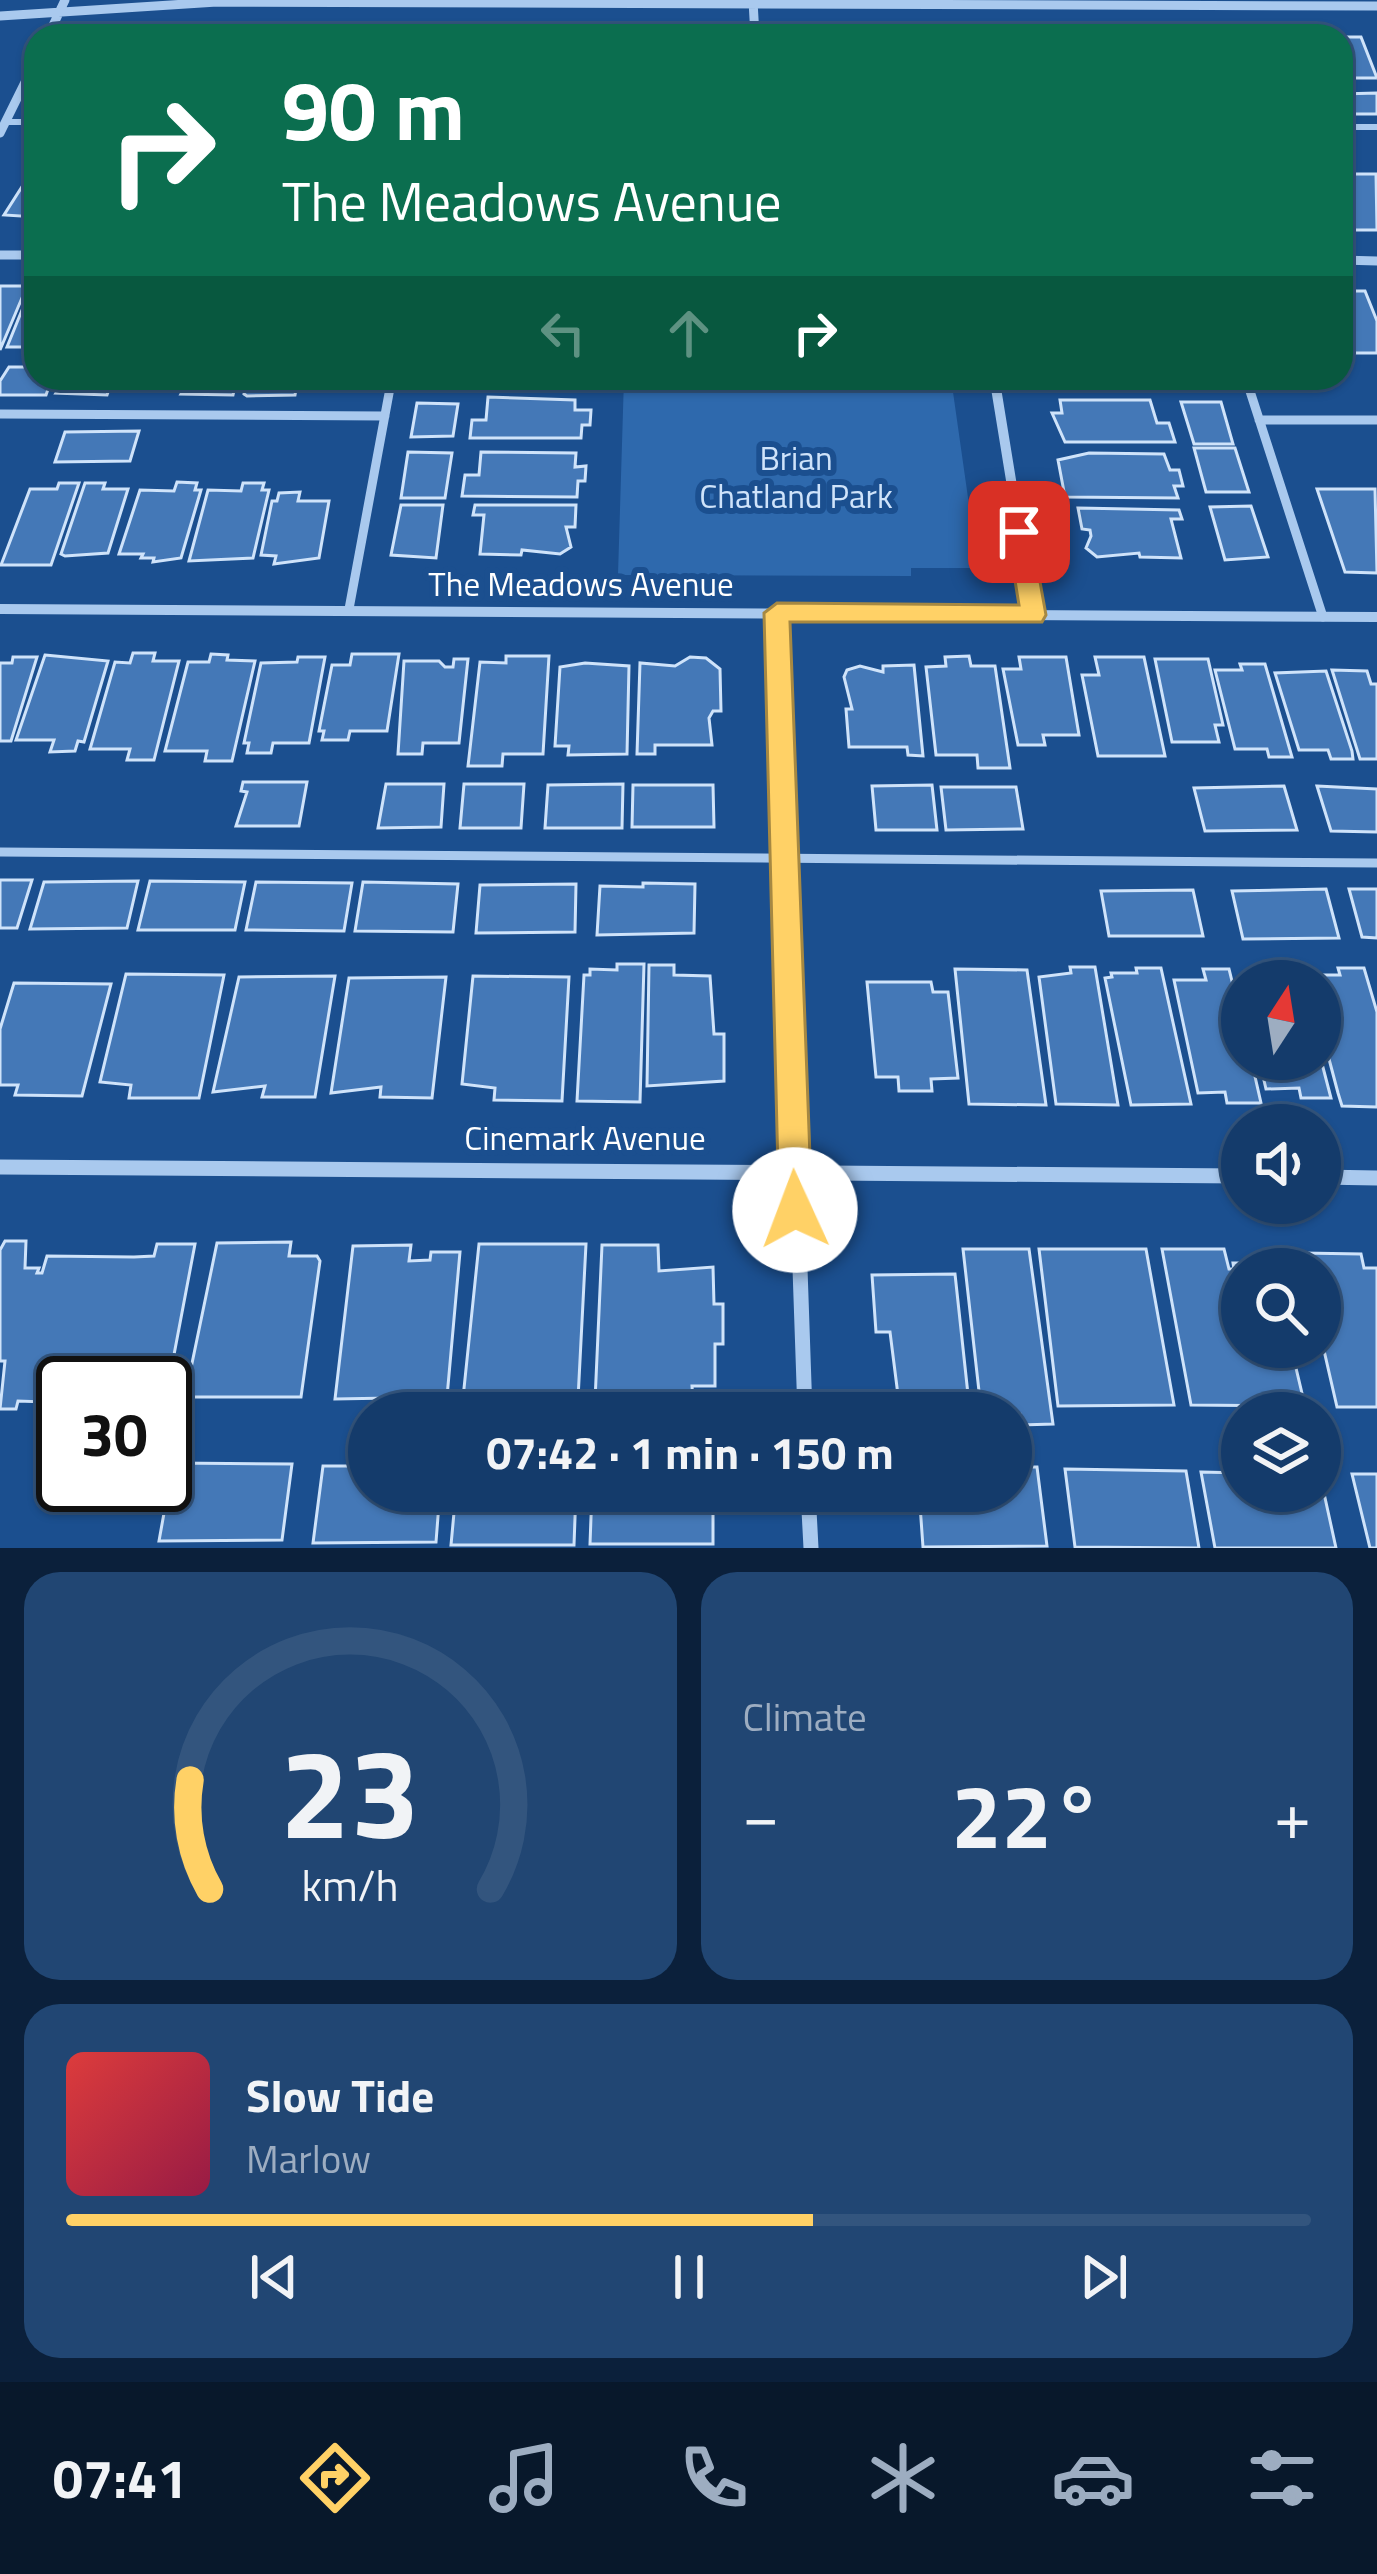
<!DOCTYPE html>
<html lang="en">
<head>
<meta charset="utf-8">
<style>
  :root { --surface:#143b6b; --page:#214673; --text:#f1f3f6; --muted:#9dadc1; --line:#33557e; --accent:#ffd166 }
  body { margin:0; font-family:"Titillium Web",sans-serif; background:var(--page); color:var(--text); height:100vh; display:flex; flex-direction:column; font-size:45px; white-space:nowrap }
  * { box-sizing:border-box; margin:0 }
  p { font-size:39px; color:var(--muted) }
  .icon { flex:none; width:66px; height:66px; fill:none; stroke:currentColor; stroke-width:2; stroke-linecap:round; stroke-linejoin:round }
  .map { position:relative; height:1548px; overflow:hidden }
  .sheet { display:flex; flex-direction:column; gap:24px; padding:24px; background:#0b203b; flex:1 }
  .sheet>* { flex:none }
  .top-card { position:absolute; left:24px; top:24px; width:1329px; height:366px; border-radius:36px; box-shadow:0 3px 9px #0004,0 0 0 3px var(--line); background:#0b6e4f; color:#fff; overflow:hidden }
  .needle { width:78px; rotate:12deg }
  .tools { position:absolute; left:1221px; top:960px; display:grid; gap:24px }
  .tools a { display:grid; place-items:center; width:120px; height:120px; border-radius:50%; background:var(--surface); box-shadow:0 3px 9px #0004,0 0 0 3px var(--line); font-size:60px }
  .speed { position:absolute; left:36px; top:1356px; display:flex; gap:24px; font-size:60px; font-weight:700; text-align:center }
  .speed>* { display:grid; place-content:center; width:156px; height:156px; border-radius:50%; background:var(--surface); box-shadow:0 3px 9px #0004,0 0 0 3px var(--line); line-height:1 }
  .speed .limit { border:6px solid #111; border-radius:18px; background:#fff; color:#111 }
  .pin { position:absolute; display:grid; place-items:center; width:102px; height:102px; color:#fff; margin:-51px; border-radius:24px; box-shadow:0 6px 18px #0006 }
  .me { position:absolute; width:132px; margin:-66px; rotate:358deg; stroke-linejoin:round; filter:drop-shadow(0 0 9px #0008) }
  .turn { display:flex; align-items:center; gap:42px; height:252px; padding:0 60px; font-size:54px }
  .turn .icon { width:156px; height:156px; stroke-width:2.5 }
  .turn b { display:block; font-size:84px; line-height:102px }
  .lanes { display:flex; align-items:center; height:114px; padding:0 60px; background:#0003; justify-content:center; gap:60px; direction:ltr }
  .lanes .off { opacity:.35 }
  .big { font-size:90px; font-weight:700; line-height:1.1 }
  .sheet .tile { flex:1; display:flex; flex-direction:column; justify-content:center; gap:18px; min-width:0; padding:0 42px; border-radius:36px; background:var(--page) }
  .sheet .dial { align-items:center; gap:0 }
  .dial svg { height:312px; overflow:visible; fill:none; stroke:var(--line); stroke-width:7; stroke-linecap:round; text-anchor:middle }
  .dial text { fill:var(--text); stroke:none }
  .song { display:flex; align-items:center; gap:36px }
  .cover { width:144px; height:144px; border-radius:18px; background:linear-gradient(135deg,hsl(0 70% 55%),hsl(340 70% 35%)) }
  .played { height:12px; border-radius:6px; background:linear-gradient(90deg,var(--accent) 60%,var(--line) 60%) }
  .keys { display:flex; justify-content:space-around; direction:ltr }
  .heat { display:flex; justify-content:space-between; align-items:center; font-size:66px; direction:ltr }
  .sheet .tiles { flex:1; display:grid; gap:24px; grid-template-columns:1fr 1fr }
  .tile:last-child { grid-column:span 2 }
  .trip { position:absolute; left:348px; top:1392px; width:684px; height:120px; border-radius:60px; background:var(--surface); box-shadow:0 3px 9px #0004,0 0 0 3px var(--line); font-weight:700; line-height:120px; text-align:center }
  .tabs { display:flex; height:192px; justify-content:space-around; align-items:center; background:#08182b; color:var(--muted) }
  .tabs .icon { width:84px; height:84px }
  .tabs .selected { color:var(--accent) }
  .tabs b { font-size:54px; color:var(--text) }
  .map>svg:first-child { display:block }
  .green { fill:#2e69ad }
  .building { fill:#4478b7; stroke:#cfe3fa; stroke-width:3 }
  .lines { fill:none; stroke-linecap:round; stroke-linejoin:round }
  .service-far1 { stroke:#a9c9ee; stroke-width:6 }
  .service { stroke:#a9c9ee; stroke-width:9 }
  .minor-far2 { stroke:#a9c9ee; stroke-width:9 }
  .minor-far1 { stroke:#a9c9ee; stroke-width:10 }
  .minor { stroke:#a9c9ee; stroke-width:15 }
  .route { fill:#ffd166; stroke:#a68842; stroke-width:3 }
  .labels { text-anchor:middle; stroke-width:12; stroke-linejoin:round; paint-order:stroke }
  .park-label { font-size:33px; fill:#cfe3fa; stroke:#1b4f8f }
  .street-label { font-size:33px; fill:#fff; stroke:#1b4f8f }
</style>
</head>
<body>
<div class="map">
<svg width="1377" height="1548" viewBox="0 0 1377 1548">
  <rect width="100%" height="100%" fill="#1b4f8f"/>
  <path class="green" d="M 624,378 L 951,378 L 978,568 L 911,568 L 911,576 L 618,575 Z"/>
  <path class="building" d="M 1341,37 L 1361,37 L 1377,78 L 1344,78 Z
    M 1377,93 L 1377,114 L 1341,114 L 1341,94 Z
    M 32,171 L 36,171 L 36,217 L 4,215 Z
    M 1341,174 L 1376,174 L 1377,230 L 1351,230 L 1341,207 Z
    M 0,286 L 27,286 L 0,350 Z
    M 31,288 L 36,288 L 36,347 L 7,347 Z
    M 1341,291 L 1365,291 L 1377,321 L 1377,353 L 1341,353 Z
    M 9,367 L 36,367 L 36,378 L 52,378 L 46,395 L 0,395 L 0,381 Z
    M 66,378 L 113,378 L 107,395 L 56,393 Z
    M 190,378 L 237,378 L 233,395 L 181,394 Z
    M 252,378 L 298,378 L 295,395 L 247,396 L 244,394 L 246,383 Z
    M 492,378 L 581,378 L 580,385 L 491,384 Z
    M 1053,378 L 1156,378 L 1158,386 L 1055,387 Z
    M 1174,378 L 1215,378 L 1218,386 L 1176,386 Z
    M 488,397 L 575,400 L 575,410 L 591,410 L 590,425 L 582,425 L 581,438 L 470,438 L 472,420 L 486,420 Z
    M 1060,400 L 1150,400 L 1157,423 L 1169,423 L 1175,442 L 1065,442 L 1052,413 L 1062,413 Z
    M 1181,402 L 1221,402 L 1233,444 L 1194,444 Z
    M 417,403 L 458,404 L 453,436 L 411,437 Z
    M 139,431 L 130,461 L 55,462 L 65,432 Z
    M 1194,448 L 1235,448 L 1249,492 L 1206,492 Z
    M 408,452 L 452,453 L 445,498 L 401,498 Z
    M 481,452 L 576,453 L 575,467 L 586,466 L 585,481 L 578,481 L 577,497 L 462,496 L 465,475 L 479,475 Z
    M 1164,454 L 1170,470 L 1179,470 L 1183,486 L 1174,486 L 1178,498 L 1065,497 L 1058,460 L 1089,453 Z
    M 177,482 L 197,483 L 195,490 L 201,490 L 181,558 L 153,562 L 154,558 L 141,558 L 143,554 L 119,554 L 140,490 L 174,491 Z
    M 59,483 L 79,483 L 51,565 L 1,565 L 30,489 L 57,489 Z
    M 85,483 L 105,483 L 103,489 L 128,489 L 108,553 L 65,556 L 61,554 Z
    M 243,483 L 264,483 L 262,490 L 269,490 L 253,558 L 189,561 L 208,490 L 241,491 Z
    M 1317,489 L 1375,489 L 1377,573 L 1345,572 Z
    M 300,492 L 298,501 L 329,501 L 319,558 L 274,564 L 276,556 L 261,555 L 272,501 L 277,501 L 279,493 Z
    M 401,505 L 443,505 L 436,558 L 391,555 Z
    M 475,505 L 576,505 L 575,527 L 566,527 L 571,547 L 560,554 L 522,550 L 521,555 L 480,554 L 484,515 L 473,515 Z
    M 1251,506 L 1268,557 L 1225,560 L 1210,507 Z
    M 1078,508 L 1179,510 L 1182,519 L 1171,519 L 1181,558 L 1140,557 L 1139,553 L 1097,557 L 1086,548 L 1091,536 L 1090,530 L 1082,529 Z
    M 133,653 L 155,653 L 153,661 L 179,661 L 154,760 L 127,760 L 130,749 L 90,749 L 115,662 L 130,663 Z
    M 211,654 L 228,655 L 227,660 L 255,661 L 232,761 L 205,761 L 207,751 L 165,751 L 188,662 L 209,662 Z
    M 352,654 L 399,654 L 387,731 L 350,731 L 348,740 L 322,740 L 324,731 L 319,731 L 332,665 L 350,665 Z
    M 45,655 L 108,661 L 84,742 L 78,741 L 75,751 L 50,752 L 54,740 L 16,740 Z
    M 506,656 L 549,656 L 543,754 L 503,754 L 502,766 L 468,766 L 480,662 L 506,663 Z
    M 969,656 L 971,666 L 995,666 L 1010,768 L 978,768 L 977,755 L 936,755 L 926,667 L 946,666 L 945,657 Z
    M 13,657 L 37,657 L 11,741 L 0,741 L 0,663 L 12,663 Z
    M 298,657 L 325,657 L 309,743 L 273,743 L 271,753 L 247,753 L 249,743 L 244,743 L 261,663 L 297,662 Z
    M 690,657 L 706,658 L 720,669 L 721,711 L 713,711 L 709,718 L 712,745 L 655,745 L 655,754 L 637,754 L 640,663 L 675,666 Z
    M 1019,657 L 1066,657 L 1079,735 L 1043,735 L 1045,745 L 1018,745 L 1003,669 L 1021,669 Z
    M 1095,657 L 1144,657 L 1165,756 L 1098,756 L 1082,675 L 1099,675 Z
    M 454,659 L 468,659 L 459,743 L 423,743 L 422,754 L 398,754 L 404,661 L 439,661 L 445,667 L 453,667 Z
    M 1155,659 L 1208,659 L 1223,725 L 1215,725 L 1219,742 L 1172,742 Z
    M 585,663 L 629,666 L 627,754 L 568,755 L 569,746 L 555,746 L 560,667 Z
    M 1240,664 L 1265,664 L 1292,757 L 1269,757 L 1267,749 L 1235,749 L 1215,670 L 1242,670 Z
    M 914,665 L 923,756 L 908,755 L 907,747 L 849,747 L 846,709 L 852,709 L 844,677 L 847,670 L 860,666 L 883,672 L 883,666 Z
    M 1332,670 L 1367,671 L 1371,684 L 1377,684 L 1377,759 L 1360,759 Z
    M 1326,671 L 1352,751 L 1353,759 L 1331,759 L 1328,750 L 1299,750 L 1275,673 Z
    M 243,782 L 307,782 L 299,826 L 236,826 L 247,792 L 241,791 Z
    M 386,784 L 444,784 L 441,827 L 378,828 Z
    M 464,784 L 524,784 L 521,828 L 460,828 Z
    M 623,784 L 622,828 L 545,828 L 548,785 Z
    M 633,785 L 713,785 L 714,827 L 632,827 Z
    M 932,785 L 937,830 L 876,830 L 872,786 Z
    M 1284,786 L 1297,830 L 1205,831 L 1194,788 Z
    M 1317,786 L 1377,789 L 1377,832 L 1331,831 Z
    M 941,787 L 1016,787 L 1023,829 L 946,830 Z
    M 0,880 L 32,880 L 17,928 L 0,928 Z
    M 138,881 L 127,928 L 30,929 L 44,882 Z
    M 150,881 L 245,882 L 235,930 L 138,930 Z
    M 256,882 L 352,883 L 344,931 L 246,930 Z
    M 363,882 L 458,884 L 453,932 L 355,931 Z
    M 643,883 L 695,884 L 694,933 L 597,935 L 600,886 L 643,887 Z
    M 576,884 L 575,932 L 476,933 L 480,885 Z
    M 1326,889 L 1339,938 L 1243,939 L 1232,891 Z
    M 1349,889 L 1377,889 L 1377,938 L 1362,937 Z
    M 1193,890 L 1203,936 L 1109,936 L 1101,891 Z
    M 617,964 L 644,964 L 640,1102 L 577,1101 L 584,975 L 590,975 L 590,969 L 617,970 Z
    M 649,965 L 674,965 L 674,975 L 710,976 L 714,1034 L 724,1034 L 724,1081 L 647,1086 Z
    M 1070,967 L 1095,967 L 1118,1105 L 1056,1104 L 1039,977 L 1071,973 Z
    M 1136,968 L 1161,968 L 1191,1104 L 1131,1105 L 1105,978 L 1112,977 L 1111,973 L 1137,973 Z
    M 1338,968 L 1364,968 L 1377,1012 L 1377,1107 L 1342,1106 L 1338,1093 L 1320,1025 L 1320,981 L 1309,981 L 1308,979 L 1313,980 L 1311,975 L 1340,975 Z
    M 955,969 L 1027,970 L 1046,1105 L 969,1104 Z
    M 1203,969 L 1229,969 L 1242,1022 L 1242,1059 L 1251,1059 L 1261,1103 L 1227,1103 L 1225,1092 L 1198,1093 L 1174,980 L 1206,980 Z
    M 126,974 L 224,975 L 199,1098 L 129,1098 L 131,1085 L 100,1082 Z
    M 335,976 L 315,1097 L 262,1097 L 265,1086 L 213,1092 L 239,977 Z
    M 473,976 L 569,977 L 562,1101 L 494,1100 L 495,1088 L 462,1084 Z
    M 446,977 L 432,1098 L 380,1097 L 381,1087 L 331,1093 L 349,978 Z
    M 867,982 L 931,982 L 933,992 L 948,992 L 958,1078 L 931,1079 L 932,1091 L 899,1091 L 898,1077 L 876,1077 Z
    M 14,983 L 111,984 L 82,1096 L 15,1095 L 18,1085 L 0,1085 L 0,1029 Z
    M 1320,1056 L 1331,1098 L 1301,1098 L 1299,1088 L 1266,1089 L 1259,1059 Z
    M 5,1241 L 26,1241 L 25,1268 L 39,1268 L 37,1273 L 42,1273 L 47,1256 L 134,1257 L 154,1256 L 157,1244 L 195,1244 L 173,1360 L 163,1360 L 159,1383 L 106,1383 L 112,1358 L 88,1358 L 86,1364 L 67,1364 L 61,1392 L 47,1392 L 45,1402 L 18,1401 L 16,1409 L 0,1409 L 5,1361 L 0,1361 L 0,1250 Z
    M 291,1242 L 289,1256 L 317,1256 L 320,1261 L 301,1397 L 185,1397 L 217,1243 Z
    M 479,1244 L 586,1244 L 578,1399 L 463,1398 Z
    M 411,1245 L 409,1261 L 430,1260 L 431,1252 L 460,1252 L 447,1397 L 335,1399 L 353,1246 Z
    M 602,1245 L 658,1245 L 659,1271 L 713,1267 L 714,1304 L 723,1304 L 723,1344 L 715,1344 L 715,1386 L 692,1386 L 693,1403 L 595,1401 Z
    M 963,1249 L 1029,1249 L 1053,1424 L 1021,1425 L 1020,1414 L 981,1409 Z
    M 1039,1249 L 1146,1249 L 1174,1405 L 1058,1406 Z
    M 1162,1249 L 1224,1249 L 1229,1269 L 1234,1269 L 1233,1263 L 1269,1263 L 1270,1269 L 1242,1269 L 1242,1347 L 1291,1347 L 1305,1406 L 1191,1405 Z
    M 1302,1253 L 1361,1254 L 1364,1268 L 1377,1268 L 1377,1407 L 1337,1407 L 1320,1333 L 1320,1269 L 1306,1269 Z
    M 955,1274 L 970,1413 L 900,1411 L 890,1332 L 876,1332 L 872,1275 Z
    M 173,1463 L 292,1464 L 282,1540 L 159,1541 Z
    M 323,1466 L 369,1466 L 369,1491 L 440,1491 L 436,1542 L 313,1543 Z
    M 1011,1467 L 1037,1467 L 1047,1546 L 923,1547 L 919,1491 L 1011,1491 Z
    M 1065,1469 L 1186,1471 L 1199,1548 L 1075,1547 Z
    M 1201,1472 L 1242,1473 L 1242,1491 L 1320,1491 L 1320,1475 L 1336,1548 L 1215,1548 Z
    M 1352,1474 L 1377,1474 L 1377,1548 L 1370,1548 Z
    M 456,1491 L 576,1491 L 574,1545 L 451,1545 Z
    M 592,1491 L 713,1491 L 713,1544 L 590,1544 Z"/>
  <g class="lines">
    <path class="service-far1" d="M 5,122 L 36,122
      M 1341,127 L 1377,127
      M 1246,378 L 1250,391
      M 390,391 L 392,378"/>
    <path class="service" d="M 1249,388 L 1323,617
      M 0,414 L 385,416
      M 1259,420 L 1377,420
      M 349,609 L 390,388
      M 0,852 L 1377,863"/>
    <path class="minor-far2" d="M 753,1 L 755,36
      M 0,16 L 217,2 L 1377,6
      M 48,36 L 65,0
      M 0,133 L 36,60
      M 0,255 L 36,255
      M 1341,260 L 1377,261
      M 994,378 L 996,391"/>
    <path class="minor-far1" d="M 996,388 L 1033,615
      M 0,609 L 1377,617
      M 777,613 L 787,896"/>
    <path class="minor" d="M 787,893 L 805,1413
      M 0,1167 L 1242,1176
      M 1320,1177 L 1377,1178
      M 808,1491 L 811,1548"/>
  </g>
  <path class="route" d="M 1019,523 L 1031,532 L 1046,615 L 1042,622 L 790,622 L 812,1210 L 807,1221 L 795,1226 L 784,1221 L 779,1210 L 764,613 L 777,603 L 1019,605 L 1007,532 Z"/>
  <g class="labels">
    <g class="park-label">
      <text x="796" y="470">Brian<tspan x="796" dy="38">Chatland Park</tspan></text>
    </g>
    <g class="street-label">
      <text x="581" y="596">The Meadows Avenue</text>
      <text x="585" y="1150">Cinemark Avenue</text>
    </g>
  </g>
</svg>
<div class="tools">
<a><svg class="needle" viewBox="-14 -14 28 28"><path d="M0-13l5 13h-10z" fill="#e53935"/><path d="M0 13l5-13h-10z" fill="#9dadc1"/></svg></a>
<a><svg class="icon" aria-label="sound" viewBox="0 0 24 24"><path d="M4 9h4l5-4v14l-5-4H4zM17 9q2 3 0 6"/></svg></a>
<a><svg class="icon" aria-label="search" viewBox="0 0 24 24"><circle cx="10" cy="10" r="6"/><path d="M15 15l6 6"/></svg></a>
<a><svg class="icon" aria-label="layers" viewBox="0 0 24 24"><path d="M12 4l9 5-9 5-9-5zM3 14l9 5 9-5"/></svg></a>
</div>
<div class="speed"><div class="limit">30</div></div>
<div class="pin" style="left:1019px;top:532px;background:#d93025"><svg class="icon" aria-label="arrive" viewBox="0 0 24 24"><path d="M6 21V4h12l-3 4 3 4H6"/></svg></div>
<svg class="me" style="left:795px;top:1210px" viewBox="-20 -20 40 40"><circle r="19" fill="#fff"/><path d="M0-13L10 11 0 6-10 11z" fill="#ffd166"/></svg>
<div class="trip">07:42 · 1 min · 150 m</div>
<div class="top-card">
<div class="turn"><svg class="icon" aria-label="right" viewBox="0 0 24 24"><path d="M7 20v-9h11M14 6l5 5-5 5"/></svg><div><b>90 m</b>The Meadows Avenue</div></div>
<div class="lanes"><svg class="icon off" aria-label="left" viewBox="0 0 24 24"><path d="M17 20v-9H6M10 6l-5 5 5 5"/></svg><svg class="icon off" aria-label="ahead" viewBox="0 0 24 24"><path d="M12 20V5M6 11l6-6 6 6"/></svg><svg class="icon" aria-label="right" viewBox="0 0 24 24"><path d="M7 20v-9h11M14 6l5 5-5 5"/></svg></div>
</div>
</div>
<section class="sheet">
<div class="tiles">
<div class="tile dial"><svg viewBox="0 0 100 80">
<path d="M14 69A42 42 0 1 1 86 69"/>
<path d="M14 69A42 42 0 0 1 9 41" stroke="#ffd166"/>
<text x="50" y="56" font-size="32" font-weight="700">23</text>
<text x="50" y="72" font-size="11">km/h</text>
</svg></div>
<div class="tile"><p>Climate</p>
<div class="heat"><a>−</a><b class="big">22°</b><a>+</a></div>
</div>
<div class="tile">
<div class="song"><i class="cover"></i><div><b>Slow Tide</b><p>Marlow</p></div></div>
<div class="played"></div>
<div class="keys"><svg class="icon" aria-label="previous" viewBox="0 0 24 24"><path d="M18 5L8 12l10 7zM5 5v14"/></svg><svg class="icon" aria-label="pause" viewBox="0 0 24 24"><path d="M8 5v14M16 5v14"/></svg><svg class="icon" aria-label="next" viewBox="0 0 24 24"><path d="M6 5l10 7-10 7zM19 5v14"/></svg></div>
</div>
</div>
</section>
<nav class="tabs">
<b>07:41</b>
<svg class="icon selected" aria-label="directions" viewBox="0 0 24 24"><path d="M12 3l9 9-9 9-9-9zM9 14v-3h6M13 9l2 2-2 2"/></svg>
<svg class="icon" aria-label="music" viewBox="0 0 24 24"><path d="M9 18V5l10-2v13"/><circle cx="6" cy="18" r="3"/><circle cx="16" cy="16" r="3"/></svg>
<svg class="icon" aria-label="phone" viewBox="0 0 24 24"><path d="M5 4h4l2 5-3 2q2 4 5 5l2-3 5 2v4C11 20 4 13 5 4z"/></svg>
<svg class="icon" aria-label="climate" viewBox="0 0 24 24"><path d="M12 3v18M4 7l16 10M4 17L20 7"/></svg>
<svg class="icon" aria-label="car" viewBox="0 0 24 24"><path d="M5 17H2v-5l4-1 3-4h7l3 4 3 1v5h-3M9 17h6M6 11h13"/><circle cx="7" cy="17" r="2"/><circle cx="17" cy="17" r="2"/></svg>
<svg class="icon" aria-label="filters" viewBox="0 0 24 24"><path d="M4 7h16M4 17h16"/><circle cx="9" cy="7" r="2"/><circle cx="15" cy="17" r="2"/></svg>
</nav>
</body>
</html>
